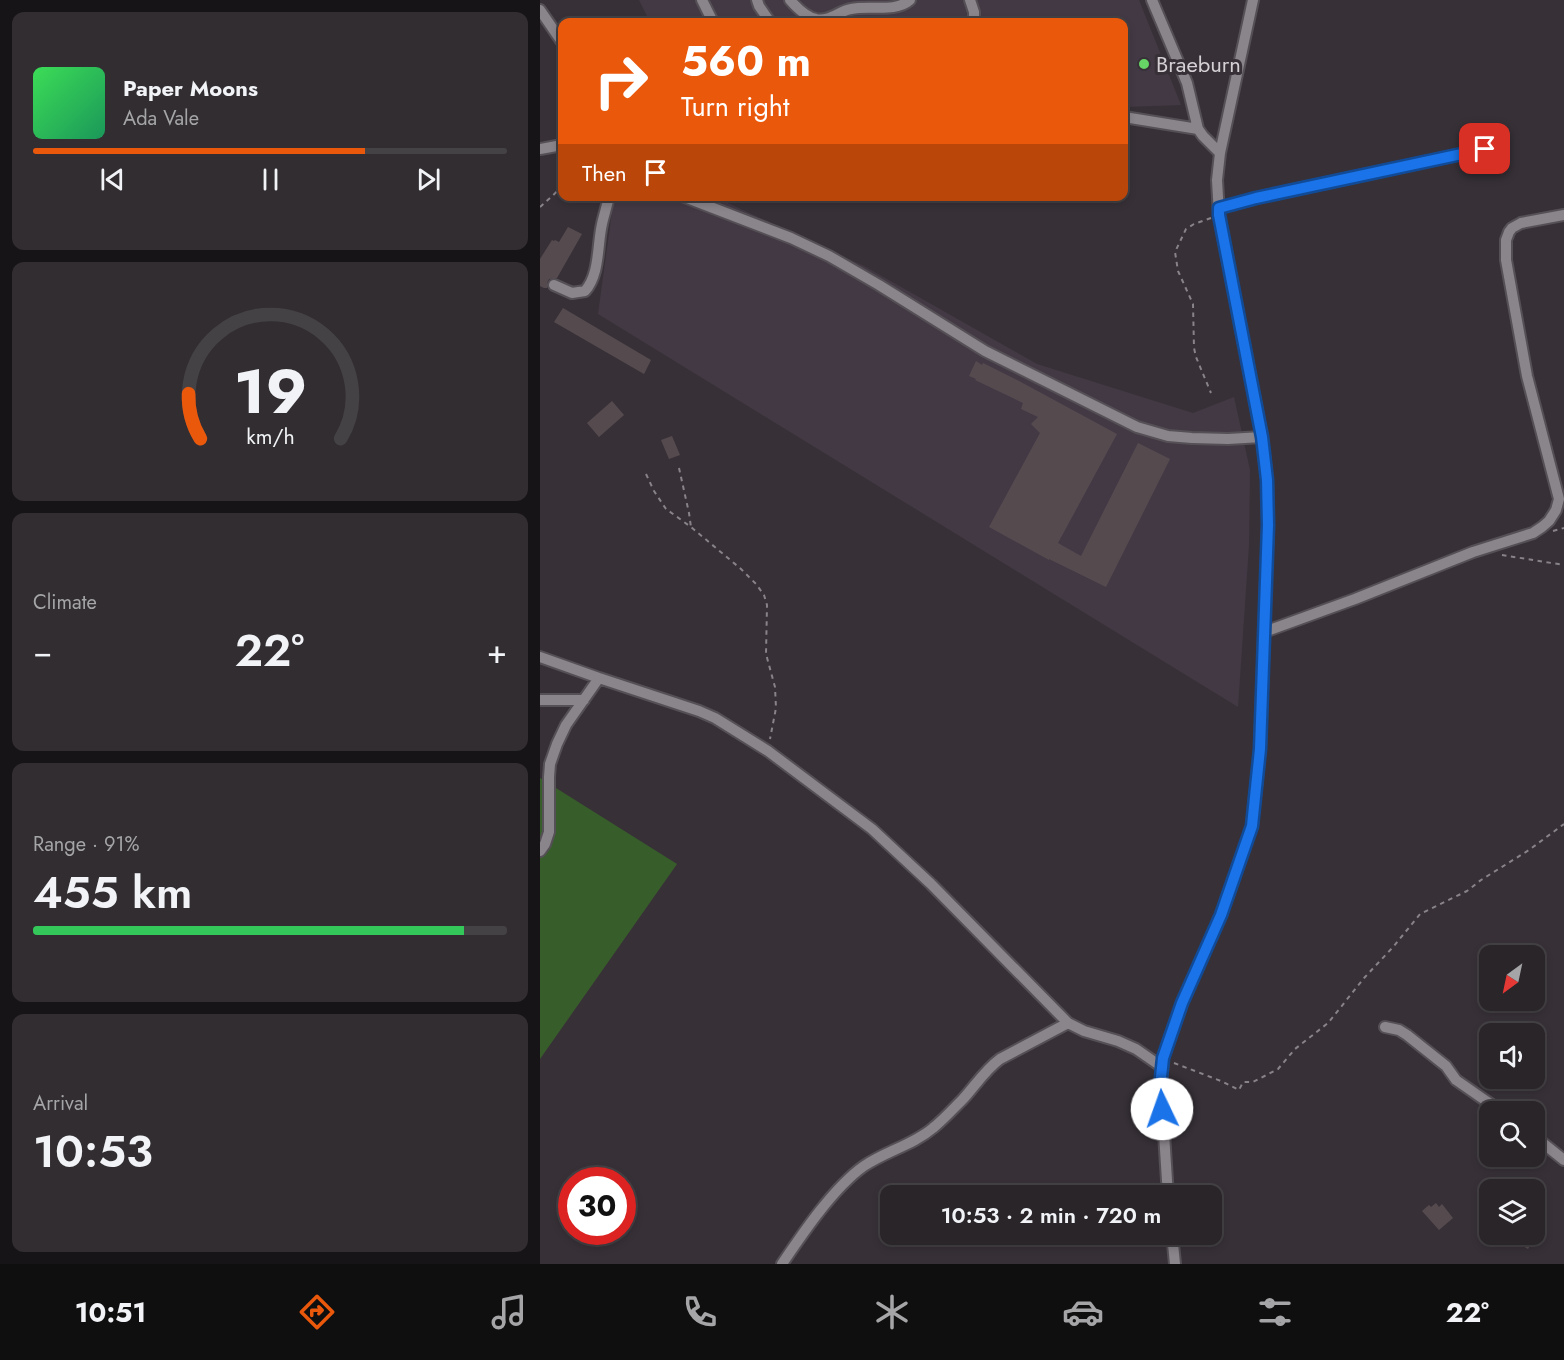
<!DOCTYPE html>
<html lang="en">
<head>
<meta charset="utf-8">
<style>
  :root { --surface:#292529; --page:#312d31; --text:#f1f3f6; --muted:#a5a5a8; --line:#454246; --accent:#ea580c }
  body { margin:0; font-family:Jost,sans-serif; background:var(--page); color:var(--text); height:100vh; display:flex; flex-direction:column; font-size:22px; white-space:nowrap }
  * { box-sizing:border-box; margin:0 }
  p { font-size:20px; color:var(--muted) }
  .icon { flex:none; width:33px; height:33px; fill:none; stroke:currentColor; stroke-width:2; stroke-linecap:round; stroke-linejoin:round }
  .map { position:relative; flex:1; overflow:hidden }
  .details { display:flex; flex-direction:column; gap:12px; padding:12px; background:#171417; width:540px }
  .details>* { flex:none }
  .top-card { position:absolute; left:18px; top:18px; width:570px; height:183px; border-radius:12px; box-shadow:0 3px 9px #0003,0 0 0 2px var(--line); background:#ea580c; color:#fff; overflow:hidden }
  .needle { width:39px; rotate:213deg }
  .fabs { position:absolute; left:939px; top:945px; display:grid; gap:12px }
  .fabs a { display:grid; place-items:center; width:66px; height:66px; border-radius:12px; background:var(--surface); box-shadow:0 3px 9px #0003,0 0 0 2px var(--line); font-size:30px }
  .speed { position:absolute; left:18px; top:1167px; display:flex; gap:12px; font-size:30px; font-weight:700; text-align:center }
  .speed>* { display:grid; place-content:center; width:78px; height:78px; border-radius:50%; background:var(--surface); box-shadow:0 3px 9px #0003,0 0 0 2px var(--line); line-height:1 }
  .speed .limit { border:9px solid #d22; background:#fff; color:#111 }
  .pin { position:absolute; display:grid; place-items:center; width:51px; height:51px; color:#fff; margin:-26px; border-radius:12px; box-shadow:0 3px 9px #0006 }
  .me { position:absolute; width:66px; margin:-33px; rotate:357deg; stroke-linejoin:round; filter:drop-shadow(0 0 4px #0008) }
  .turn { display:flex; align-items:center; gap:21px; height:126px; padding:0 24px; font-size:27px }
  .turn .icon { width:78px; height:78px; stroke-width:2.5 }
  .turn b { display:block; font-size:42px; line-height:51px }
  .then { display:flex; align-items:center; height:57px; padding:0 24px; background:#0003; gap:12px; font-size:22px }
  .big { font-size:45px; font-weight:600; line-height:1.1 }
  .details .widget { flex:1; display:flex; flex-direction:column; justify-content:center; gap:9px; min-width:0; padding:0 21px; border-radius:12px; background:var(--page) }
  .details .dial { align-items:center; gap:0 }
  .dial svg { height:156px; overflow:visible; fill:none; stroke:var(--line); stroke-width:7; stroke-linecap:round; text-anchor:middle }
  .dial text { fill:var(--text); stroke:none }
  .song { display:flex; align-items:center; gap:18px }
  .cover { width:72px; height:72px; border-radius:9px; background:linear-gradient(135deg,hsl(130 70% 55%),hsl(150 70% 35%)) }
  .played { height:6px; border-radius:3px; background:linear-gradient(90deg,var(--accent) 70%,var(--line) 70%) }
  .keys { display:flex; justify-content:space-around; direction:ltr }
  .heat { display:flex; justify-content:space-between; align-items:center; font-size:33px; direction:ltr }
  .charge { height:9px; border-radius:4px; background:linear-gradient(90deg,#34c759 91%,var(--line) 0) }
  .trip { position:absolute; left:340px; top:1185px; width:342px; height:60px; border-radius:12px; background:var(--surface); box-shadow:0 3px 9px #0003,0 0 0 2px var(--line); font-weight:600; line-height:60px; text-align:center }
  .menu { display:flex; height:96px; justify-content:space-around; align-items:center; background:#100f10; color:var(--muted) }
  .menu .icon { width:42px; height:42px }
  .menu .active { color:var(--accent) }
  .menu b { font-size:27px; color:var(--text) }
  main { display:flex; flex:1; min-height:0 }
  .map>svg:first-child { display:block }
  .built { fill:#433945 }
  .green { fill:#375e2a }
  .building { fill:#554b4f }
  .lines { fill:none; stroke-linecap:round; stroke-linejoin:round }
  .minor-casing { stroke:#555055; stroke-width:14 }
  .path { stroke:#888388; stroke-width:2; stroke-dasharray:4.5 4.5; stroke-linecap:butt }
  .minor { stroke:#8a848b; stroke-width:10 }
  .route-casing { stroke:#114b97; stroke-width:15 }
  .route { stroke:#1a73e8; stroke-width:10 }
  .poi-dot { fill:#67d466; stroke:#373137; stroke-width:2 }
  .labels { text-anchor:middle; stroke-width:6; stroke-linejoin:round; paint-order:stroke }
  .poi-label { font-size:22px; fill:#d4d0d4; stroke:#373137; text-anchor:start }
</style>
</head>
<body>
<main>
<section class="details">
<div class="widget">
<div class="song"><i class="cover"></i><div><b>Paper Moons</b><p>Ada Vale</p></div></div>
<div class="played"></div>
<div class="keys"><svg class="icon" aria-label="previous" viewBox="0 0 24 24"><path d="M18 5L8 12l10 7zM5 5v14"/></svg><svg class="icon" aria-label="pause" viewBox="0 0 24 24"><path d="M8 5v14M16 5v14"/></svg><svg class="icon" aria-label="next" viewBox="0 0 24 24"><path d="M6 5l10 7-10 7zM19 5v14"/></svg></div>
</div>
<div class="widget dial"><svg viewBox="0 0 100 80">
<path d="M14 69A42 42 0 1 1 86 69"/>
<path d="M14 69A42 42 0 0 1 8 46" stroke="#ea580c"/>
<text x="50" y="56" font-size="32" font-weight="700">19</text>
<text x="50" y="72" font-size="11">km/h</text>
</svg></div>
<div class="widget"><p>Climate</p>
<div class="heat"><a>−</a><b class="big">22°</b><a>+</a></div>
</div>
<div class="widget"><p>Range · 91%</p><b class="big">455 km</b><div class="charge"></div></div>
<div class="widget"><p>Arrival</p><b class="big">10:53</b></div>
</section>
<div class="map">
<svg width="1024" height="1264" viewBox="0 0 1024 1264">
  <rect width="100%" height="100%" fill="#373137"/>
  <path class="built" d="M 99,0 L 599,0 L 641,105 L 584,107 L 584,22 L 110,22 Z
    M 74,197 L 175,197 L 324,266 L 497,364 L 653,413 L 694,397 L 710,470 L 709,545 L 698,707 L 58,314 Z"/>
  <path class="green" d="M 0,778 L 137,864 L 0,1059 Z"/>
  <path class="building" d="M 28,227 L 42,234 L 17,278 L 9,279 L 7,283 L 7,288 L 4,288 L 0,286 L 0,259 L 12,240 L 14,241 L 15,240 L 19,242 Z
    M 23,308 L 111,360 L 104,374 L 14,322 Z
    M 436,361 L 442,365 L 443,363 L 479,381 L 577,434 L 518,543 L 541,556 L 598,443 L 630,459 L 566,587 L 509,559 L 509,560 L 449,527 L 500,433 L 491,424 L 498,417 L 481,409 L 483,403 L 435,380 L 436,379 L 429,376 Z
    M 72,401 L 84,415 L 59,437 L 47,423 Z
    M 132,436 L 140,455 L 129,459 L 121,440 Z
    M 896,1203 L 899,1207 L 902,1204 L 913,1218 L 899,1230 L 882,1211 L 889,1205 L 891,1207 Z
    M 981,1234 L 998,1234 L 988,1249 L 976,1242 Z"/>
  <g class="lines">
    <defs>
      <path id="minor" d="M 162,0 L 173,22
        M 217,0 L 219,6 L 230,22
        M 250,0 C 257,8 266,17 276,19 C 289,22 299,11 311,9 C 330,5 355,13 370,0
        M 430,0 L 434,12 L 434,22
        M 612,0 L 647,83 L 658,129 L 663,136 L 680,153
        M 0,10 L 22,42
        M 584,117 L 658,129
        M 0,149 L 22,145
        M 142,196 L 251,238 L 289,256 L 339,285 L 445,351 L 597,427 L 628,436 L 652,438 L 688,439 L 722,437
        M 679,208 L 716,198 L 945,149 L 954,151
        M 14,285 L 32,293 L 45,291 C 60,274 57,246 62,224 C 64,215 67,206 69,196
        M 724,632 L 815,599 L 933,552 L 993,533 L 1002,527 L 1009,521 L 1016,510 L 1019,499 L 987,376 L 966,260 L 966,240 L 969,232 L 972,228 L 981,223 L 1024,215
        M 0,657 L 59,678 L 159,711 L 175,718 L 228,751 L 332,829 L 391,884 L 528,1023 L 544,1031 L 578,1041 L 596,1049 L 622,1067
        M 0,700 L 44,700
        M 0,851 L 5,844 L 9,832 L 9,777 L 10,764 L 17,744 L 26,725 L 59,678
        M 845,1027 L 859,1030 L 867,1035 L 906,1066 L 916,1080 L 962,1112
        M 994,1136 L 1024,1160
        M 628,1196 L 621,1087 L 623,1058 L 642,1003 L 681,915 L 712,826 L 720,749 L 726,580 L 728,525 L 727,480 L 722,437 L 679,215 L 677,180 L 680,153 L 713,0
        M 632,1234 L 635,1264
        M 242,1264 C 263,1233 294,1187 324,1166 C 346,1151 373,1145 393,1128 C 403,1120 413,1109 423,1099 C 435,1086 445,1070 460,1059 L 528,1023"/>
    </defs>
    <use href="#minor" class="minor-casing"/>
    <path class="path" d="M 0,207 L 22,187
      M 671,218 L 654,224 L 646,229 L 635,252 L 638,271 L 653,304 L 654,348 L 656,357 L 671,393
      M 139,468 L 149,513 L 151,527
      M 106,474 L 114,491 L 126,509 L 151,527 L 201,569 L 216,584 L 224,595 L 227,605 L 226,654 L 235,687 L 236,708 L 230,739
      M 1013,531 L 1024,528
      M 962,555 L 1024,565
      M 634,1063 L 681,1081 L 699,1090 L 703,1082 L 713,1082 L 738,1069 L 755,1049 L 788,1023 L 825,977 L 854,946 L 880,914 L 927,891 L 941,880 L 989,850 L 1024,824"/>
    <use href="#minor" class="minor"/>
  </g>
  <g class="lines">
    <defs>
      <path id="route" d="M 622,1109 L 621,1077 L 623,1058 L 642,1003 L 681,915 L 712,826 L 720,749 L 728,525 L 727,480 L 722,437 L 679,215 L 679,208 L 716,198 L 945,149"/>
    </defs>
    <use href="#route" class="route-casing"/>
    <use href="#route" class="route"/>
  </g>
  <circle class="poi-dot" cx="604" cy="64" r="6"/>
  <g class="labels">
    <g class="poi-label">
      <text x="616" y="72">Braeburn</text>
    </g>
  </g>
</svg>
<div class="fabs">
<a><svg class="needle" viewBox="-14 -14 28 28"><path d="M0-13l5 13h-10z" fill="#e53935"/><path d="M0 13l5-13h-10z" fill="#a5a5a8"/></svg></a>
<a><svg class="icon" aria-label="sound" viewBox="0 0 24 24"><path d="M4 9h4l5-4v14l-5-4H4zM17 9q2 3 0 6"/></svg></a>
<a><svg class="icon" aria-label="search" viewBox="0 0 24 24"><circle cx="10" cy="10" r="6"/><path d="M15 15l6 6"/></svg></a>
<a><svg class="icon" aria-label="layers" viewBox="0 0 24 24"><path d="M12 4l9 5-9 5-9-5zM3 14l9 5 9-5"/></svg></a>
</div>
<div class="speed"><div class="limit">30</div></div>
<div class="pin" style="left:945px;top:149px;background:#d93025"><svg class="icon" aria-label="arrive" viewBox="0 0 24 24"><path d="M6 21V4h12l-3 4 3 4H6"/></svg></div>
<svg class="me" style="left:622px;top:1109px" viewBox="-20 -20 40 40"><circle r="19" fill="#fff"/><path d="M0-13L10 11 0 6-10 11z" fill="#1a73e8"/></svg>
<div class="trip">10:53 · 2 min · 720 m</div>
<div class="top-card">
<div class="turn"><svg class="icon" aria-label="right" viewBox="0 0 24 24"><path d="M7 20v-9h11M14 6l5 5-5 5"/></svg><div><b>560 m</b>Turn right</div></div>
<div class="then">Then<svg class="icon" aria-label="arrive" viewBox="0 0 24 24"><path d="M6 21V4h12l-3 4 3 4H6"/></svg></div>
</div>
</div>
</main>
<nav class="menu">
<b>10:51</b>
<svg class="icon active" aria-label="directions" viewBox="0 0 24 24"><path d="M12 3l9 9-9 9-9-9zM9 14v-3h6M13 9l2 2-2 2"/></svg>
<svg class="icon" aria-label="music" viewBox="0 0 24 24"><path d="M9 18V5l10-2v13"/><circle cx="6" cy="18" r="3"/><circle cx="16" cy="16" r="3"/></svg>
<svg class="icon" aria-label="phone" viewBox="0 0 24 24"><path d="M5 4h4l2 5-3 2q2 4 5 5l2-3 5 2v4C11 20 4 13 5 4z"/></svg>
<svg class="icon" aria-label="climate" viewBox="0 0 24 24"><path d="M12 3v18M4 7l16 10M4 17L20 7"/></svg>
<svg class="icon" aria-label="car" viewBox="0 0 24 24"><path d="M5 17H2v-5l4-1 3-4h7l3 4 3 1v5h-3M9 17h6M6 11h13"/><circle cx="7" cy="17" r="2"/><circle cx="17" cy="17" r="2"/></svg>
<svg class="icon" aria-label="filters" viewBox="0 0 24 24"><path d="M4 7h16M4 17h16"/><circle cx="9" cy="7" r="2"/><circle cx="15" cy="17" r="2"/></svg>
<b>22°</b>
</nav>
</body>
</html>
